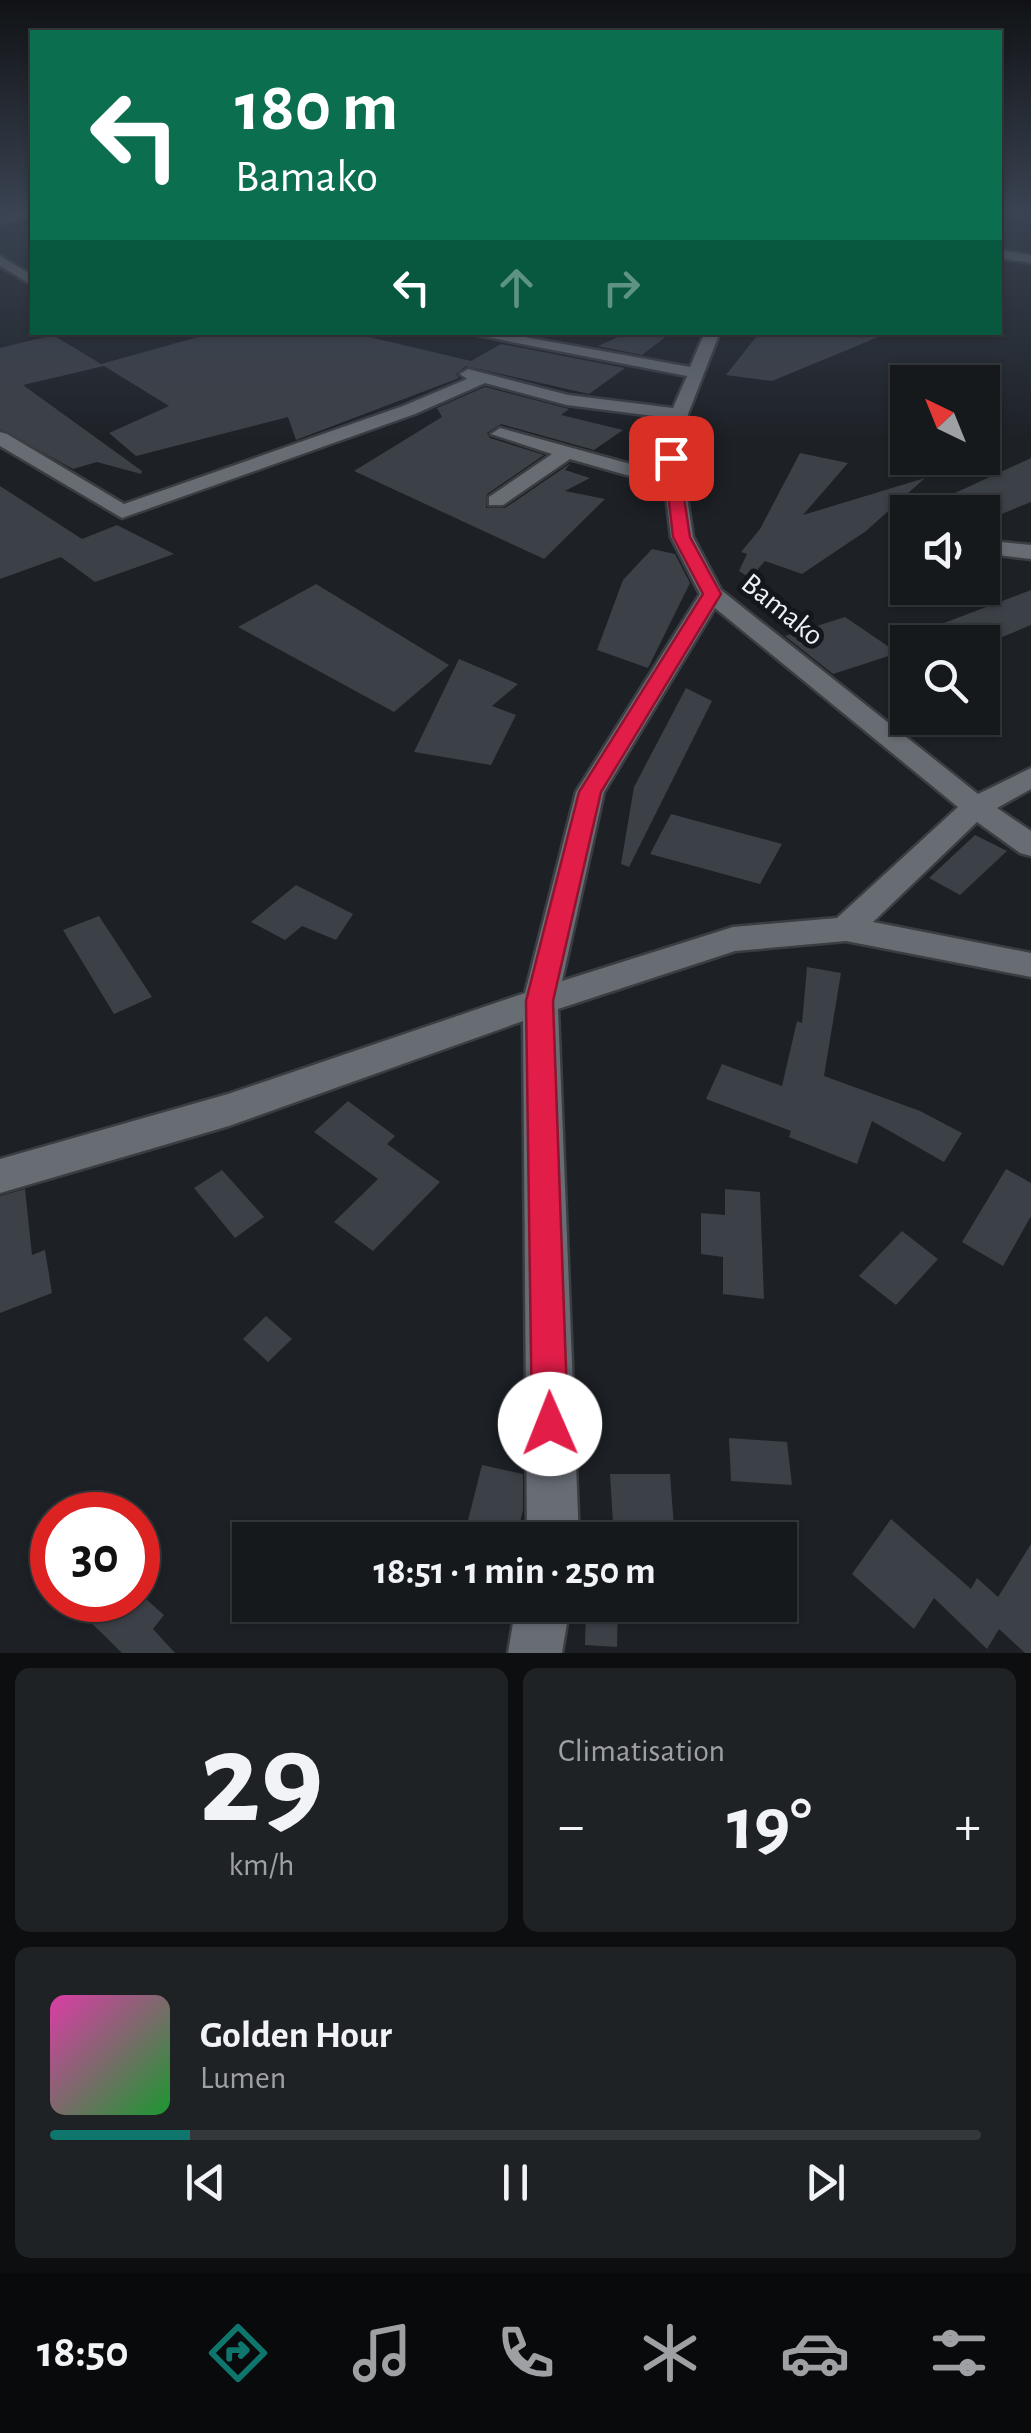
<!DOCTYPE html>
<html lang="fr">
<head>
<meta charset="utf-8">
<style>
  :root { --surface:#16191c; --page:#1f2225; --text:#f1f3f6; --muted:#9ea0a3; --line:#35383b; --accent:#0f766e }
  body { margin:0; font-family:"Alegreya Sans",sans-serif; background:var(--page); color:var(--text); height:100vh; display:flex; flex-direction:column; font-size:38px; white-space:nowrap }
  * { box-sizing:border-box; margin:0 }
  p { font-size:32px; color:var(--muted) }
  .icon { flex:none; width:55px; height:55px; fill:none; stroke:currentColor; stroke-width:2; stroke-linecap:round; stroke-linejoin:round }
  .map { position:relative; height:1653px; overflow:hidden }
  .panel { display:flex; flex-direction:column; gap:15px; padding:15px; background:#0c0e0f; flex:1 }
  .panel>* { flex:none }
  .banner { position:absolute; left:30px; top:30px; width:972px; height:305px; border-radius:0px; box-shadow:0 2px 8px #0004,0 0 0 2px var(--line); background:#0b6e4f; color:#fff; overflow:hidden }
  .needle { width:65px; rotate:317deg }
  .tools { position:absolute; left:890px; top:365px; display:grid; gap:20px }
  .tools a { display:grid; place-items:center; width:110px; height:110px; border-radius:0px; background:var(--surface); box-shadow:0 2px 8px #0004,0 0 0 2px var(--line); font-size:50px }
  .speed { position:absolute; left:30px; top:1492px; display:flex; gap:20px; font-size:50px; font-weight:700; text-align:center }
  .speed>* { display:grid; place-content:center; width:130px; height:130px; border-radius:50%; background:var(--surface); box-shadow:0 2px 8px #0004,0 0 0 2px var(--line); line-height:1 }
  .speed .limit { border:15px solid #d22; background:#fff; color:#111 }
  .pin { position:absolute; display:grid; place-items:center; width:85px; height:85px; color:#fff; margin:-42px; border-radius:20px; box-shadow:0 5px 15px #0006 }
  .me { position:absolute; width:110px; margin:-55px; rotate:359deg; stroke-linejoin:round; filter:drop-shadow(0 0 8px #0008) }
  .turn { display:flex; align-items:center; gap:35px; height:210px; padding:0 40px; font-size:45px }
  .turn .icon { width:130px; height:130px; stroke-width:2.5 }
  .turn b { display:block; font-size:70px; line-height:85px }
  .lanes { display:flex; align-items:center; height:95px; padding:0 40px; background:#0003; justify-content:center; gap:50px; direction:ltr }
  .lanes .off { opacity:.35 }
  .big { font-size:75px; font-weight:600; line-height:1.1 }
  .panel .card { flex:1; display:flex; flex-direction:column; justify-content:center; gap:15px; min-width:0; padding:0 35px; border-radius:15px; background:var(--page) }
  .panel .dial { align-items:center; gap:0 }
  .dial b { font-size:130px; line-height:1 }
  .song { display:flex; align-items:center; gap:30px }
  .cover { width:120px; height:120px; border-radius:15px; background:linear-gradient(135deg,hsl(320 70% 55%),hsl(130 70% 35%)) }
  .played { height:10px; border-radius:5px; background:linear-gradient(90deg,var(--accent) 15%,var(--line) 15%) }
  .keys { display:flex; justify-content:space-around; direction:ltr }
  .heat { display:flex; justify-content:space-between; align-items:center; font-size:55px; direction:ltr }
  .panel .tiles { flex:1; display:grid; gap:15px; grid-template-columns:1fr 1fr }
  .card:last-child { grid-column:span 2 }
  .trip { position:absolute; left:232px; top:1522px; width:565px; height:100px; border-radius:0px; background:var(--surface); box-shadow:0 2px 8px #0004,0 0 0 2px var(--line); font-weight:600; line-height:100px; text-align:center }
  .tabs { display:flex; height:160px; justify-content:space-around; align-items:center; background:#090a0b; color:var(--muted) }
  .tabs .icon { width:70px; height:70px }
  .tabs .current { color:var(--accent) }
  .tabs b { font-size:45px; color:var(--text) }
  .map>svg:first-child { display:block }
  .building { fill:#3c4047 }
  .lines { fill:none; stroke-linecap:round; stroke-linejoin:round }
  .minor-casing { stroke:#3a3d42; stroke-width:5 }
  .minor { fill:#686d74; fill-rule:evenodd }
  .route { fill:#e11d48; stroke:#92132f; stroke-width:2.5 }
  .labels { text-anchor:middle; stroke-width:10; stroke-linejoin:round; paint-order:stroke }
  .far-street-label { font-size:30px; fill:#eef1f5; stroke:#14171d }
</style>
</head>
<body>
<div class="map">
<svg width="1031" height="1653" viewBox="0 0 1031 1653">
  <rect width="100%" height="100%" fill="#1d2126"/>
  <path class="building" d="M 216,332 L 348,332 L 471,361 L 501,344 L 625,368 L 589,394 L 466,366 L 456,374 L 459,378 L 296,440 L 288,417 L 136,456 L 109,433 L 169,406 L 104,366 L 23,385 L 142,471 L 141,474 L 97,462 L 73,469 L 0,429 L 0,348 L 53,335 L 101,364 Z
    M 629,332 L 672,332 L 642,355 L 598,346 Z
    M 760,332 L 887,332 L 888,333 L 772,381 L 726,375 Z
    M 485,387 L 569,409 L 561,415 L 623,430 L 594,450 L 501,424 L 487,433 L 490,438 L 544,455 L 487,494 L 486,508 L 505,508 L 571,463 L 565,470 L 590,478 L 565,491 L 605,499 L 544,559 L 354,471 L 442,417 L 437,408 Z
    M 800,453 L 848,463 L 803,515 L 925,478 L 866,531 L 802,574 L 765,561 L 750,578 L 739,571 L 747,554 L 741,552 L 760,529 Z
    M 1031,458 L 1031,502 L 982,522 L 982,512 L 942,499 Z
    M 0,486 L 82,539 L 117,525 L 174,554 L 95,582 L 61,557 L 0,579 Z
    M 652,549 L 675,554 L 690,583 L 648,668 L 597,650 L 623,580 Z
    M 316,584 L 385,626 L 449,665 L 394,712 L 238,627 Z
    M 1031,590 L 1031,625 L 983,645 L 944,623 Z
    M 845,617 L 898,653 L 833,674 L 785,636 Z
    M 459,659 L 518,684 L 492,706 L 516,715 L 491,765 L 414,752 Z
    M 686,688 L 712,701 L 629,867 L 621,864 L 634,787 Z
    M 671,814 L 782,844 L 760,884 L 650,854 Z
    M 975,835 L 1007,851 L 960,895 L 929,878 Z
    M 296,885 L 353,914 L 336,940 L 302,926 L 285,940 L 251,922 Z
    M 99,916 L 152,997 L 114,1014 L 63,930 Z
    M 807,967 L 841,973 L 824,1076 L 920,1111 L 962,1133 L 944,1162 L 872,1121 L 857,1164 L 789,1137 L 791,1131 L 706,1099 L 722,1064 L 782,1086 L 797,1021 L 802,1023 Z
    M 348,1101 L 395,1136 L 387,1144 L 440,1182 L 373,1251 L 334,1222 L 378,1179 L 314,1132 Z
    M 1006,1169 L 1031,1183 L 1031,1216 L 1003,1266 L 962,1242 Z
    M 222,1170 L 264,1217 L 235,1238 L 194,1188 Z
    M 25,1189 L 32,1255 L 45,1250 L 52,1293 L 0,1313 L 0,1196 Z
    M 725,1189 L 760,1192 L 764,1299 L 723,1294 L 723,1257 L 701,1254 L 701,1213 L 725,1215 Z
    M 902,1231 L 938,1259 L 896,1305 L 859,1276 Z
    M 266,1316 L 292,1339 L 268,1362 L 243,1339 Z
    M 729,1438 L 787,1442 L 792,1485 L 731,1481 Z
    M 482,1465 L 523,1474 L 523,1510 L 516,1540 L 463,1540 Z
    M 610,1474 L 670,1474 L 675,1540 L 614,1540 Z
    M 891,1519 L 971,1589 L 977,1578 L 998,1597 L 1031,1544 L 1031,1653 L 1025,1653 L 999,1629 L 987,1649 L 934,1598 L 914,1629 L 852,1574 Z
    M 68,1600 L 147,1600 L 164,1615 L 153,1629 L 175,1653 L 122,1653 Z
    M 586,1605 L 618,1605 L 617,1647 L 585,1645 Z"/>
  <g class="lines">
    <defs>
      <path id="minor" d="M 32,210 L 32,216 L 0,224 L 0,216 Z
        M 1000,250 L 1031,255 L 1031,263 L 1000,258 Z
        M 0,256 L 32,275 L 32,285 L 0,266 Z
        M 461,332 L 497,332 L 690,367 L 705,332 L 720,332 L 688,414 L 681,458 L 693,537 L 721,590 L 978,794 L 1031,768 L 1031,789 L 997,808 L 1031,831 L 1031,856 L 1020,853 L 977,822 L 873,922 L 1031,953 L 1031,977 L 846,941 L 735,951 L 558,1009 L 579,1540 L 527,1540 L 523,1021 L 229,1126 L 0,1193 L 0,1159 L 228,1094 L 525,993 L 576,792 L 700,594 L 671,537 L 665,486 L 570,459 L 503,505 L 489,505 L 489,497 L 552,454 L 491,434 L 500,428 L 663,473 L 661,458 L 669,418 L 567,405 L 485,383 L 415,414 L 122,518 L 0,446 L 0,432 L 7,434 L 124,504 L 403,406 L 467,379 L 460,374 L 468,369 L 568,395 L 673,408 L 687,376 ZM 715,608 L 958,807 L 837,918 L 733,927 L 562,981 L 604,792 Z
        M 982,540 L 1031,545 L 1031,559 L 982,553 Z
        M 516,1605 L 570,1605 L 562,1653 L 508,1653 Z"/>
    </defs>
    <use href="#minor" class="minor-casing"/>
    <use href="#minor" class="minor"/>
  </g>
  <linearGradient id="sky" x2="0" y2="1"><stop stop-color="#101215"/><stop offset="0.48" stop-color="#3a4352"/><stop offset="1" stop-color="#3a4352" stop-opacity="0"/></linearGradient>
  <rect width="1031" height="441" fill="url(#sky)"/>
  <path class="route" d="M 671,454 L 678,458 L 690,537 L 721,594 L 601,792 L 553,1001 L 568,1424 L 563,1437 L 550,1443 L 537,1437 L 532,1424 L 526,1001 L 579,792 L 703,594 L 673,537 L 664,458 Z"/>
  <g class="labels">
    <g class="far-street-label">
      <text transform="translate(783 609) rotate(39)" y="10">Bamako</text>
    </g>
  </g>
</svg>
<div class="tools">
<a><svg class="needle" viewBox="-14 -14 28 28"><path d="M0-13l5 13h-10z" fill="#e53935"/><path d="M0 13l5-13h-10z" fill="#9ea0a3"/></svg></a>
<a><svg class="icon" aria-label="sound" viewBox="0 0 24 24"><path d="M4 9h4l5-4v14l-5-4H4zM17 9q2 3 0 6"/></svg></a>
<a><svg class="icon" aria-label="search" viewBox="0 0 24 24"><circle cx="10" cy="10" r="6"/><path d="M15 15l6 6"/></svg></a>
</div>
<div class="speed"><div class="limit">30</div></div>
<div class="pin" style="left:671px;top:458px;background:#d93025"><svg class="icon" aria-label="arrive" viewBox="0 0 24 24"><path d="M6 21V4h12l-3 4 3 4H6"/></svg></div>
<svg class="me" style="left:550px;top:1424px" viewBox="-20 -20 40 40"><circle r="19" fill="#fff"/><path d="M0-13L10 11 0 6-10 11z" fill="#e11d48"/></svg>
<div class="trip">18:51 · 1 min · 250 m</div>
<div class="banner">
<div class="turn"><svg class="icon" aria-label="left" viewBox="0 0 24 24"><path d="M17 20v-9H6M10 6l-5 5 5 5"/></svg><div><b>180 m</b>Bamako</div></div>
<div class="lanes"><svg class="icon" aria-label="left" viewBox="0 0 24 24"><path d="M17 20v-9H6M10 6l-5 5 5 5"/></svg><svg class="icon off" aria-label="ahead" viewBox="0 0 24 24"><path d="M12 20V5M6 11l6-6 6 6"/></svg><svg class="icon off" aria-label="right" viewBox="0 0 24 24"><path d="M7 20v-9h11M14 6l5 5-5 5"/></svg></div>
</div>
</div>
<section class="panel">
<div class="tiles">
<div class="card dial"><b>29</b><p>km/h</p></div>
<div class="card"><p>Climatisation</p>
<div class="heat"><a>−</a><b class="big">19°</b><a>+</a></div>
</div>
<div class="card">
<div class="song"><i class="cover"></i><div><b>Golden Hour</b><p>Lumen</p></div></div>
<div class="played"></div>
<div class="keys"><svg class="icon" aria-label="previous" viewBox="0 0 24 24"><path d="M18 5L8 12l10 7zM5 5v14"/></svg><svg class="icon" aria-label="pause" viewBox="0 0 24 24"><path d="M8 5v14M16 5v14"/></svg><svg class="icon" aria-label="next" viewBox="0 0 24 24"><path d="M6 5l10 7-10 7zM19 5v14"/></svg></div>
</div>
</div>
</section>
<nav class="tabs">
<b>18:50</b>
<svg class="icon current" aria-label="directions" viewBox="0 0 24 24"><path d="M12 3l9 9-9 9-9-9zM9 14v-3h6M13 9l2 2-2 2"/></svg>
<svg class="icon" aria-label="music" viewBox="0 0 24 24"><path d="M9 18V5l10-2v13"/><circle cx="6" cy="18" r="3"/><circle cx="16" cy="16" r="3"/></svg>
<svg class="icon" aria-label="phone" viewBox="0 0 24 24"><path d="M5 4h4l2 5-3 2q2 4 5 5l2-3 5 2v4C11 20 4 13 5 4z"/></svg>
<svg class="icon" aria-label="climate" viewBox="0 0 24 24"><path d="M12 3v18M4 7l16 10M4 17L20 7"/></svg>
<svg class="icon" aria-label="car" viewBox="0 0 24 24"><path d="M5 17H2v-5l4-1 3-4h7l3 4 3 1v5h-3M9 17h6M6 11h13"/><circle cx="7" cy="17" r="2"/><circle cx="17" cy="17" r="2"/></svg>
<svg class="icon" aria-label="filters" viewBox="0 0 24 24"><path d="M4 7h16M4 17h16"/><circle cx="9" cy="7" r="2"/><circle cx="15" cy="17" r="2"/></svg>
</nav>
</body>
</html>
